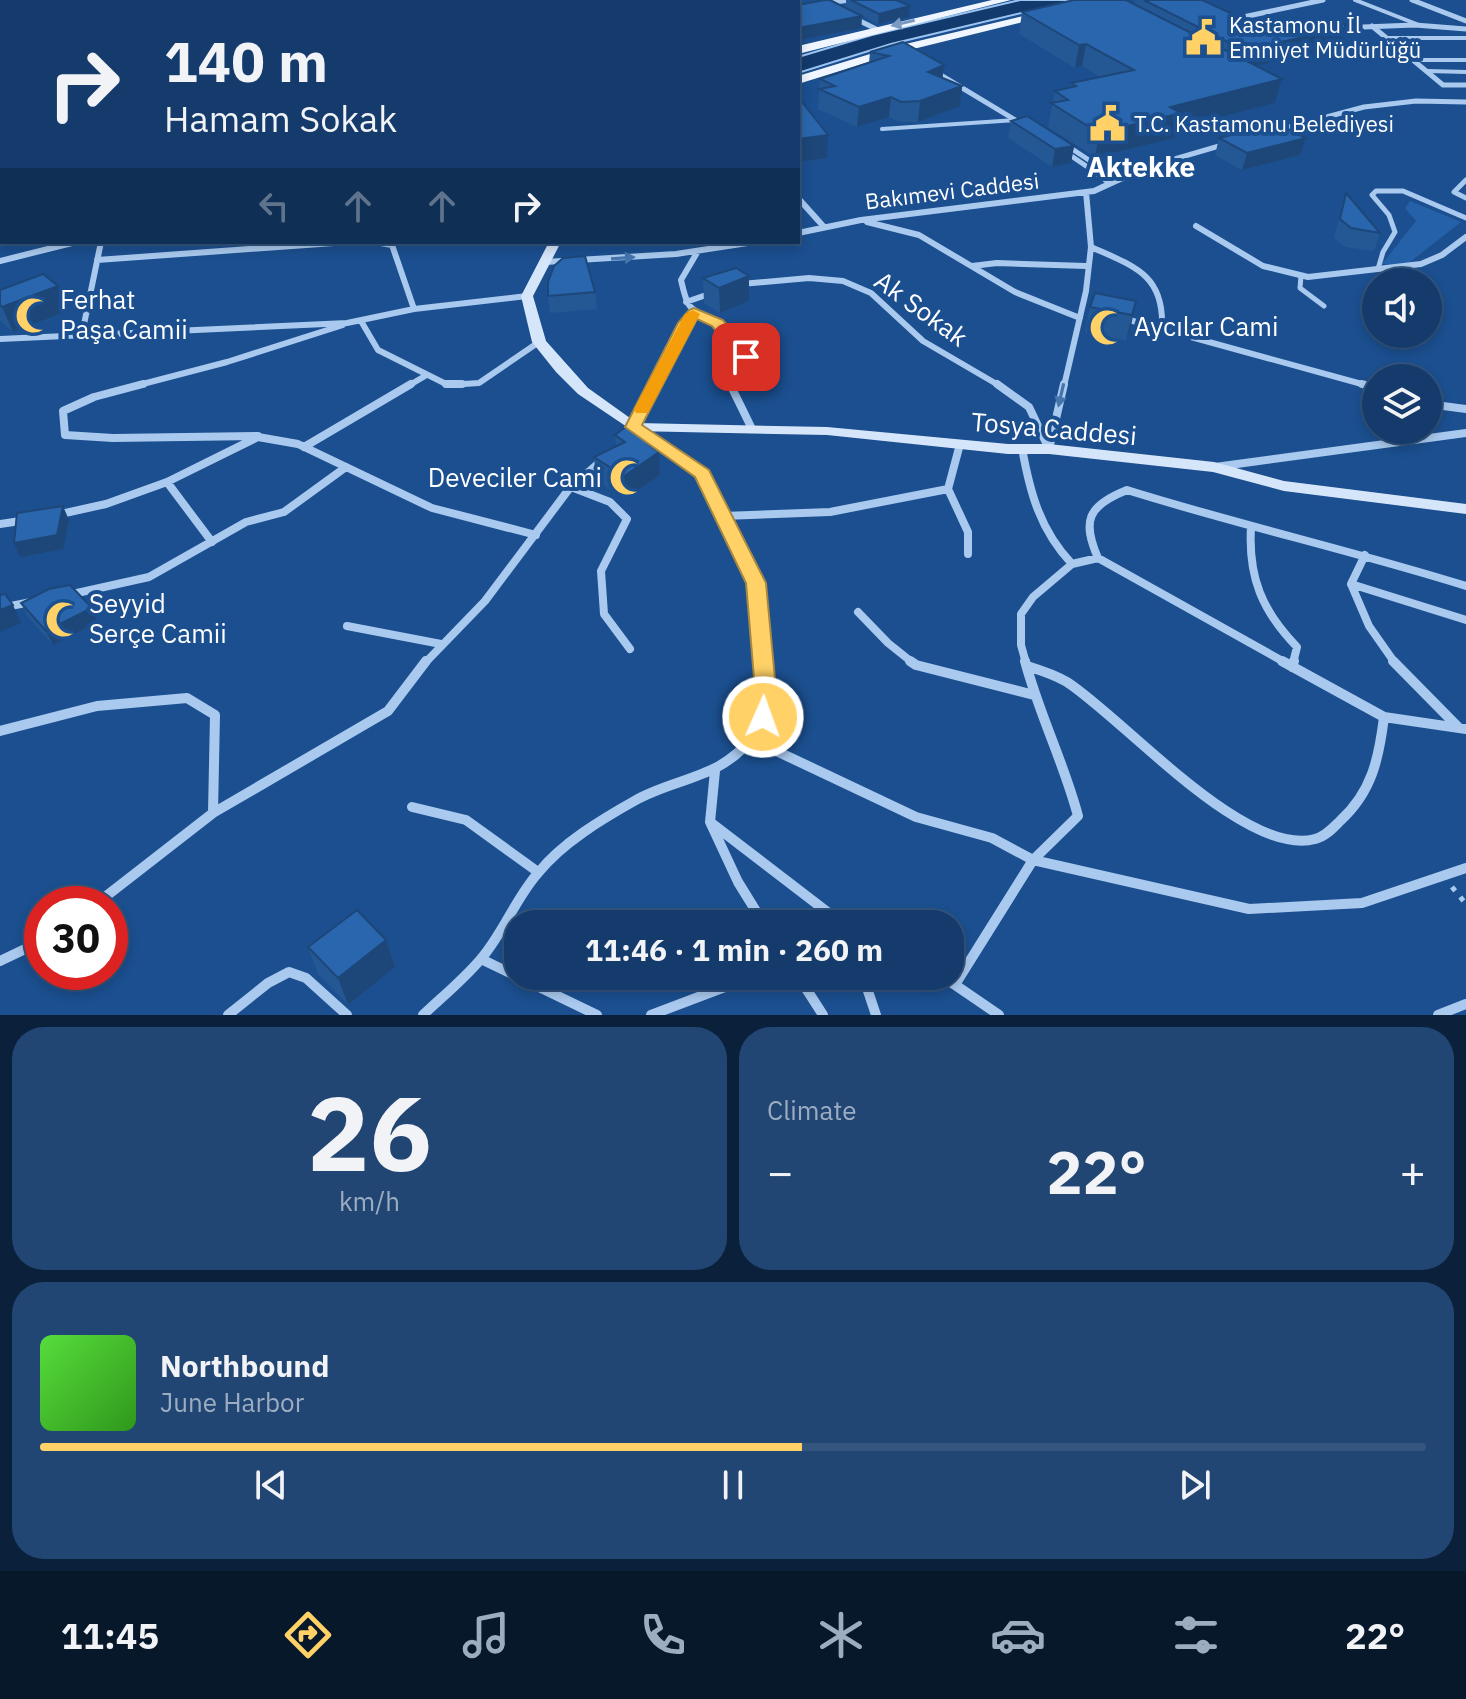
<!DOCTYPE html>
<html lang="en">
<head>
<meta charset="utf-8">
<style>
  :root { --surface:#143b6b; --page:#214673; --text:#f1f3f6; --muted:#9dadc1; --line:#33557e; --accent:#ffd166 }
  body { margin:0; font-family:"IBM Plex Sans",sans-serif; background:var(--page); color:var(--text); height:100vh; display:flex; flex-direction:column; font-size:30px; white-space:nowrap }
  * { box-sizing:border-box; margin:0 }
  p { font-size:26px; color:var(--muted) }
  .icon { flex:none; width:44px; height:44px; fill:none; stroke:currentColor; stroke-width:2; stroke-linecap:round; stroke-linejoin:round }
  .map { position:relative; height:1015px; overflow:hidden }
  .drawer { display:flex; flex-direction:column; gap:12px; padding:12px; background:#0b203b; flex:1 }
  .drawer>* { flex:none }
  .top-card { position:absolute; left:0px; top:0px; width:800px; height:244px; box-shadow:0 4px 12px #0003,0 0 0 2px var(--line); background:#143b6b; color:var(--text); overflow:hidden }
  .controls { position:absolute; left:1362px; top:268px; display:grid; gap:16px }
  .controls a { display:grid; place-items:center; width:80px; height:80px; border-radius:50%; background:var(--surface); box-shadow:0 4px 12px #0003,0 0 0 2px var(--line); font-size:40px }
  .speed { position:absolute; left:24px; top:886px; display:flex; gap:16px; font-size:40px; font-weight:700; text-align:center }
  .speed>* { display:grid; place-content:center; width:104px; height:104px; border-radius:50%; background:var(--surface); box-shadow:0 4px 12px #0003,0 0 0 2px var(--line); line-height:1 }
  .speed .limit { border:12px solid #d22; background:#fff; color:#111 }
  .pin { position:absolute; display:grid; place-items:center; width:68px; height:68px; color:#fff; margin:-34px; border-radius:16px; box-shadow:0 4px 12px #0006 }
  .me { position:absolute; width:88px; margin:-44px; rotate:2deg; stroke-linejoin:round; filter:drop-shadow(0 0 6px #0008) }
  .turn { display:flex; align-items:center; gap:28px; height:168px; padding:0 32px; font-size:36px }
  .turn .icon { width:104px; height:104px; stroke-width:2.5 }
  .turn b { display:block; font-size:56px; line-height:68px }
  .lanes { display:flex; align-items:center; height:76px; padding:0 32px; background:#0003; justify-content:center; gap:40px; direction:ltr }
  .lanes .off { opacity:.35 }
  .big { font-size:60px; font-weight:700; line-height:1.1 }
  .drawer .tile { flex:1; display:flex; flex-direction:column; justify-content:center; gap:12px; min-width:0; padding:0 28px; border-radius:32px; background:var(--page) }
  .drawer .dial { align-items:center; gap:0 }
  .dial b { font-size:104px; line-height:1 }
  .song { display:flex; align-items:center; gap:24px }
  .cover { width:96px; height:96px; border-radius:12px; background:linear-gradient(135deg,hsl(110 70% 55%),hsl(110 70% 35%)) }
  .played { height:8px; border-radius:4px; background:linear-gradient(90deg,var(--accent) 55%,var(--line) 55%) }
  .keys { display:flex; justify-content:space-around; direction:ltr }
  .heat { display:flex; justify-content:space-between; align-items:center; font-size:44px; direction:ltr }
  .drawer .tiles { flex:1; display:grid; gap:12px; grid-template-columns:1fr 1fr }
  .tile:last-child { grid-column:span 2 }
  .trip { position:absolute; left:504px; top:910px; width:460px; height:80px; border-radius:32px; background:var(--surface); box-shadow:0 4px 12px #0003,0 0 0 2px var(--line); font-weight:700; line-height:80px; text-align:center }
  .tabs { display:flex; height:128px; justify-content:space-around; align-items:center; background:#08182b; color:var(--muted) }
  .tabs .icon { width:56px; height:56px }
  .tabs .current { color:var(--accent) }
  .tabs b { font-size:36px; color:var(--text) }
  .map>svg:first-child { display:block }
  .green { fill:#2461a8 }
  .water { fill:#123a6d; stroke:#9cc4f0; stroke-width:2 }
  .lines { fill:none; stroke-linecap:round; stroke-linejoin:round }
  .path { stroke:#a9c9ee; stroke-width:5; stroke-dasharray:5 8; stroke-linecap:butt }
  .lane-far1 { stroke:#a9c9ee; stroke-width:4 }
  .lane { stroke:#a9c9ee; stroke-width:5 }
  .street-far3 { stroke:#a9c9ee; stroke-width:5 }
  .street-far2 { stroke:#a9c9ee; stroke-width:6 }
  .street-far1 { stroke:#a9c9ee; stroke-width:8 }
  .street { stroke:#a9c9ee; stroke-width:10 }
  .secondary { fill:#d6e6fa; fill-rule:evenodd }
  .primary { fill:#f0f6ff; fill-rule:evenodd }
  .wall { fill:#245895 }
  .shaded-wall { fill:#1d4779 }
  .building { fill:#2a66ad; stroke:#1d4779; stroke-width:2 }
  .oneway { fill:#7b9ac1 }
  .oneway2 { fill:#4674ac }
  .route { fill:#ffd166; stroke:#a68842; stroke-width:2 }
  .slow { fill:#f59e0b }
  .labels { text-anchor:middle; stroke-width:8; stroke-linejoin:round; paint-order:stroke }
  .far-poi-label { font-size:22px; fill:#fff; stroke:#1b4f8f; text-anchor:start }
  .far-street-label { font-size:22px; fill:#fff; stroke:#1b4f8f }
  .poi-label { font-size:26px; fill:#fff; stroke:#1b4f8f; text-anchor:start }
  .street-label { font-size:26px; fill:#fff; stroke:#1b4f8f }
  .far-district-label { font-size:28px; font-weight:bold; fill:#fff; stroke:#1b4f8f }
</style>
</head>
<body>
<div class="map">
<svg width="1466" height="1015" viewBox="0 0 1466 1015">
  <rect width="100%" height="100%" fill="#1b4f8f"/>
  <path class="green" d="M 1410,201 L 1461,222 L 1405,266 L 1382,264 L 1416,221 L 1405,208 Z"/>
  <path class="water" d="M 1020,0 L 1076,0 L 891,44 L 798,73 L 798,57 L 872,35 Z"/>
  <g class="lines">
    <path class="path" d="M 1452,887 L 1466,904"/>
    <path class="lane-far1" d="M 1355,0 L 1419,25
      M 1387,38 L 1466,38
      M 1415,60 L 1466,60
      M 1428,71 L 1466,72
      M 882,129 L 1016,120"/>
    <path class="lane" d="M 1466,180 L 1454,192 L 1466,198
      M 1378,269 L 1383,252 L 1395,232 L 1389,215 L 1372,195 L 1376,191 L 1403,191 L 1466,218
      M 1301,276 L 1300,288 L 1324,306"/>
    <path class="street-far3" d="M 169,0 L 173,2
      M 241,0 L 244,2
      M 1412,0 L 1466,21
      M 47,2 L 55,0
      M 355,2 L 370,0
      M 827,3 L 850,0
      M 854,18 L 876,29
      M 1234,19 L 1323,0
      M 1372,26 L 1443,85 L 1466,85
      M 1337,28 L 1415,25 L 1466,29
      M 934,71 L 1022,124
      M 1278,130 L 1364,107 L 1416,101 L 1466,102
      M 1066,145 L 1104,170
      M 1064,151 L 1092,170
      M 1137,170 L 1226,144"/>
    <path class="street-far2" d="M 1089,168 L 1109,182
      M 1101,168 L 1116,178
      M 798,198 L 824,227
      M 867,222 L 919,235 L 1015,292 L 1080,318
      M 1196,226 L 1263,266 L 1308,277 L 1421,264 L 1442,255 L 1466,237
      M 798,233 L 861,220 L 1094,191 L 1144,168
      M 375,242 L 392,245 L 414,309
      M 1091,247 C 1133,266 1164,274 1162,327
      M 698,251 L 681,280 C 689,315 689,305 715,322 C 727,330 737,346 746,357 L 745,368 L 729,383 L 731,386
      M 97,260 L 348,242
      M 0,261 L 76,242
      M 545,262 L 676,254 L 754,242
      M 972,266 L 997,263 L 1086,266
      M 741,284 L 809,278 L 843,281 L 871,293 L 923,341 L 1000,386
      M 686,302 L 712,293
      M 1122,318 L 1369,386
      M 361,321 L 378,350 L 448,385 L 479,383 L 539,342
      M 82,334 L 101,242
      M 0,339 L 347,323 L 414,309 L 527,296
      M 135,386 L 227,362 L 343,325
      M 408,386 L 425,376
      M 654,386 L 694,313
      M 1064,386 L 1086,291 L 1091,247 L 1086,192"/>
    <path class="street-far1" d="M 143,384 L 94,397 L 63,411 L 65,435 L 113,438 L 258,436
      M 446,384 L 462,384
      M 730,384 L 752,429
      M 997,384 L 1029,407 L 1049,449
      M 1362,384 L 1376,388
      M 1428,404 L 1466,409
      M 632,430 L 655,384
      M 650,438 L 703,474 L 756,583 L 763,663
      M 960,444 L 948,489 L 968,532 L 968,554
      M 304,447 L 411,384
      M 1022,448 C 1030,493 1040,530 1072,564
      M 1049,449 L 1064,384
      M 1215,467 L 1466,433
      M 167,482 L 212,542
      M 571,487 L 610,502 L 627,519 L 601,571 L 604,614 L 630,649
      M 56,515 L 106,504 L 167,482 L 258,437 L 298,444 L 432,508 L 536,535
      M 723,516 L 830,512 L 948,489
      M 0,524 L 27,520
      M 1251,527 C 1248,577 1262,611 1297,647 L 1293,663
      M 1365,555 L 1351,584 L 1369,626 L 1395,663
      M 1098,558 C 1082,521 1087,506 1127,490 C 1239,525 1354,551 1466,586
      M 1351,584 L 1466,620
      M 68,595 L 149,577 L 246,522 L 284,512 L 346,467
      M 0,608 L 31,602
      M 858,612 L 888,643 L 913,663
      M 347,626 L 441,644
      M 425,663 L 485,601 L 569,489 L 600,462
      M 1026,663 L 1021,645 L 1021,614 L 1033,597 L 1072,564 L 1098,558 L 1286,663"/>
    <path class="street" d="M 910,661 L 916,665 L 1034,695
      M 1393,661 L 1459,728
      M 1027,666 C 1040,670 1055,675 1067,682 C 1124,719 1245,858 1315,839 C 1325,837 1333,828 1340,821 C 1372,792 1379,758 1384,717 L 1282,661
      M 1292,667 L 1294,661
      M 1384,717 L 1466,729
      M 0,731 L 97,706 L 187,698 L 215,715 L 213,813
      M 751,739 L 916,817 L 992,838 L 1033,860 L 1249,909 L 1362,903 L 1466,868
      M 715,771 L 710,822 L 738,882 L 764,924
      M 412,807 L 466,820 L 538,872
      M 710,822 L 843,924
      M 96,904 L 213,813 L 388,711 L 426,661
      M 481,959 L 597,1015
      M 0,961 L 42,941
      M 798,976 L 823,1015
      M 863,976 L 876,1015
      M 942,976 L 999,1015
      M 956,983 L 1033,860 L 1078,816 C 1064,763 1039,714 1025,661
      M 228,1015 L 268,983 L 289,972 L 306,978 L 347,1015
      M 423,1015 C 442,997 463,980 480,960 C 503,934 515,899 538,873 C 562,843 602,819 636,800 C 675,778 723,778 752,737 C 768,714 766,688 763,661
      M 651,1015 L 754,976
      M 1438,1015 L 1466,1004"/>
    <path class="secondary" d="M 549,242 L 561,242 L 533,296 L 546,341 L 588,388 L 637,423 L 827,427 L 1008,444 L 1049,444 L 1214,462 L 1284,481 L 1466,504 L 1466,514 L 1284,491 L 1213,472 L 1049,454 L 1008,454 L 827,435 L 633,431 L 578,394 L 556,372 L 532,342 L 521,296 Z"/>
    <path class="primary" d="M 992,0 L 1011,0 L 798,54 L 798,46 Z
      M 1048,10 L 1052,11 L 1052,15 L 901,52 L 798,84 L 798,76 L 893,47 Z
      M 2,106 L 2,114 L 0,115 L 0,107 Z
      M 2,129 L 2,137 L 0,138 L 0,130 Z"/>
  </g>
  <path class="wall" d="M 846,0 L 896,0 L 910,6 L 909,17 L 878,24 L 862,16 L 861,28 L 846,8 Z
    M 1135,0 L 1202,0 L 1250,22 L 1339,48 L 1257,66 L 1282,79 L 1275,103 L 1178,128 L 1175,138 L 1095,157 L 1048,127 L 1055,91 L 1070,87 L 1071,83 L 1100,77 L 1082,66 L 1075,68 L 1019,34 L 1022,12 L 1134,4 Z
    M 903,42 L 943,78 L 962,86 L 960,106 L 918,122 L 900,122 L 889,117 L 857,127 L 818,109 L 820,79 L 869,63 L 870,52 Z
    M 1011,121 L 1074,146 L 1071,163 L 1052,167 L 1008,138 Z
    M 1219,138 L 1306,138 L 1300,155 L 1242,170 L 1215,155 Z
    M 1346,193 L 1380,233 L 1374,251 L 1345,247 L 1334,238 Z
    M 703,278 L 749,301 L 720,313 L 704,303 Z
    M 0,290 L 67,311 L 13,332 L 0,321 Z
    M 595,292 L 597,309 L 550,313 L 548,296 Z
    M 1136,301 L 1126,341 L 1085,332 L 1090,307 Z
    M 633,421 L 660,475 L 625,499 L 596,480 L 594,457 L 616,446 L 615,435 Z
    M 21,603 L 98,622 L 53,645 L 28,617 Z
    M 308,947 L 395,967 L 348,1005 L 318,974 Z"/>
  <path class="shaded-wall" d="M 0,0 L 26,0 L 19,2 L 2,2 Z
    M 910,6 L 909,17 L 878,24 L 879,14 Z
    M 862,16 L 861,28 L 798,40 L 798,28 Z
    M 1345,28 L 1339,48 L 1238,70 L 1244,50 Z
    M 1086,44 L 1082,66 L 1075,68 L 1079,45 Z
    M 944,65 L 942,84 L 928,72 Z
    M 1282,79 L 1275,103 L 1178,128 L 1175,138 L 1095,157 L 1099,133 L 1170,107 Z
    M 962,86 L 960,106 L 918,122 L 920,101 Z
    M 891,97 L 889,117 L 857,127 L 859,107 Z
    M 828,135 L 827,158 L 798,162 L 798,139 Z
    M 1306,138 L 1300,155 L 1242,170 L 1247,153 Z
    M 1074,146 L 1071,163 L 1052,167 L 1055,149 Z
    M 749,276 L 749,301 L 720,313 L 719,288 Z
    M 58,286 L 67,311 L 13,332 L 2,307 Z
    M 1136,301 L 1131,326 L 1126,341 L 1132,315 Z
    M 658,439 L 660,475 L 625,499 L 624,476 L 648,444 Z
    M 63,506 L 69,520 L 63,549 L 20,557 L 14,543 Z
    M 13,605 L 21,623 L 0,632 L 0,610 Z
    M 92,608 L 98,622 L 53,645 L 46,631 Z
    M 386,940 L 395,967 L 348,1005 L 338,978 Z"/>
  <path class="building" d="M 610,0 L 774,0 L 777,2 L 608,2 Z
    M 825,0 L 830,0 L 862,16 L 798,28 L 798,5 Z
    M 851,0 L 896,0 L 910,6 L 879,14 Z
    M 1074,0 L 1126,0 L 1282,79 L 1170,107 L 1181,113 L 1099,133 L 1051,103 L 1068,100 L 1055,91 L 1076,86 L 1071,83 L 1134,70 L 1086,44 L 1079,45 L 1022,12 Z
    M 1144,0 L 1202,0 L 1250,22 L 1291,18 L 1345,24 L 1345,28 L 1244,50 Z
    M 0,1 L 4,2 L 2,2 L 2,95 L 0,95 Z
    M 903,42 L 944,65 L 928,72 L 962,86 L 920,101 L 901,102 L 891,97 L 859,107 L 819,89 L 835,86 L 820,79 L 889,56 L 870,52 Z
    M 798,97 L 828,135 L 798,139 Z
    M 1027,116 L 1074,146 L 1055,149 L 1011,121 Z
    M 1270,125 L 1282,126 L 1306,138 L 1247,153 L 1219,138 Z
    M 1346,193 L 1380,233 L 1351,228 L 1340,219 Z
    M 585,256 L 595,292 L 548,296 L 548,282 L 554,266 L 563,258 Z
    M 736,268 L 749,276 L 719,288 L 703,278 Z
    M 43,274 L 58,286 L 2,307 L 0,305 L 0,290 Z
    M 1095,293 L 1136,301 L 1132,315 L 1090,307 Z
    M 633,421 L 658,439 L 648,444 L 659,452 L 624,476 L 594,457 L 625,442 L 615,435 Z
    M 63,506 L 57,535 L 14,543 L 17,513 Z
    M 70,585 L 92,608 L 46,631 L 21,603 L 49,589 Z
    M 5,594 L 13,605 L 0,610 L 0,595 Z
    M 357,910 L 386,940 L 338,978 L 308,947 Z"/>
  <defs><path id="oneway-solid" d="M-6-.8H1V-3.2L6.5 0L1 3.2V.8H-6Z" transform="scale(2)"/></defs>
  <use class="oneway" href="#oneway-solid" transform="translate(903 23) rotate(167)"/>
  <g class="oneway2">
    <use href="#oneway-solid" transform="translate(623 258) rotate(-4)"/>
    <use href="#oneway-solid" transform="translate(1061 395) rotate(103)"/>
  </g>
  <path class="route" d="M 694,308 L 723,320 L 754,357 L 751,360 L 740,360 L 712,326 L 697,319 L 642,425 L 709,470 L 766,583 L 776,690 L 770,723 L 763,725 L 755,723 L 752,717 L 755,690 L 746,583 L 695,477 L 625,427 L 678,323 L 689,310 Z"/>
  <path class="slow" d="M 693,310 L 700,314 L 650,409 L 648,413 L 636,413 L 634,409 L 685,314 Z"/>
  <defs>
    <symbol id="civic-bare" viewBox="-9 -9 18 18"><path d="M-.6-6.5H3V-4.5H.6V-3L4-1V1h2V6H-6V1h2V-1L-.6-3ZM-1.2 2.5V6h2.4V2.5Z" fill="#ffd166" stroke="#1b4f8f" stroke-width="2.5" paint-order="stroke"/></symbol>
    <symbol id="mosque-bare" viewBox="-9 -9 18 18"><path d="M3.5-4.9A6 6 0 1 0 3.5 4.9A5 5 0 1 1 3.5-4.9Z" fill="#ffd166" stroke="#1b4f8f" stroke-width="2.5" paint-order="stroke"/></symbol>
  </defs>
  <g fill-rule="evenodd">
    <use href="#civic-bare" x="1178" y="12" width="51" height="51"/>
    <use href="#civic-bare" x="1082" y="98" width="51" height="51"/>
    <use href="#mosque-bare" x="8" y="290" width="51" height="51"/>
    <use href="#mosque-bare" x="1082" y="302" width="51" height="51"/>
    <use href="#mosque-bare" x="602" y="452" width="51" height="51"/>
    <use href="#mosque-bare" x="38" y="594" width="51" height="51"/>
  </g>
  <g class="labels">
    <g class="far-poi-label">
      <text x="1229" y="33">Kastamonu İl<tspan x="1229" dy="25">Emniyet Müdürlüğü</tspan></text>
      <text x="1134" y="132">T.C. Kastamonu Belediyesi</text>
    </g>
    <g class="far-street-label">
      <text transform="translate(952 191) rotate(-7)" y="8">Bakımevi Caddesi</text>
    </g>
    <g class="poi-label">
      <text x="60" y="309">Ferhat<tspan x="60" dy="30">Paşa Camii</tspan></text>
      <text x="1134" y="336">Aycılar Cami</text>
      <text x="602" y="487" text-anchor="end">Deveciler Cami</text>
      <text x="89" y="613">Seyyid<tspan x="89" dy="30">Serçe Camii</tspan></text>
    </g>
    <g class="street-label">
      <text transform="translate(921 309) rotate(36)" y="9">Ak Sokak</text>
      <text transform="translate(1054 429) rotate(5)" y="9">Tosya Caddesi</text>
    </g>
    <g class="far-district-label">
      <text x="1141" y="177">Aktekke</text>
    </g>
  </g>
</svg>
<div class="controls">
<a><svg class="icon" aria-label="sound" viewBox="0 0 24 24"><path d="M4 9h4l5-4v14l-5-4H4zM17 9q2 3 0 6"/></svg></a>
<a><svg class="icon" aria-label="layers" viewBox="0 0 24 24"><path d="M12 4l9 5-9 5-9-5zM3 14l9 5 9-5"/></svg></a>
</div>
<div class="speed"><div class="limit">30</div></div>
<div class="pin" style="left:746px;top:357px;background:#d93025"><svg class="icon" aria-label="arrive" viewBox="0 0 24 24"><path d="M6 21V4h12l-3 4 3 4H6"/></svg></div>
<svg class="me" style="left:763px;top:717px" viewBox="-20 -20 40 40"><circle r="17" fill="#ffd166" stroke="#fff" stroke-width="3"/><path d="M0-11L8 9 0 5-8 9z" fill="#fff"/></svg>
<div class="trip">11:46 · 1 min · 260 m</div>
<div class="top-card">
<div class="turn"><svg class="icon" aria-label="right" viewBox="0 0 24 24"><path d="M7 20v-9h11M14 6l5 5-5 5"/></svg><div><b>140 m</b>Hamam Sokak</div></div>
<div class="lanes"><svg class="icon off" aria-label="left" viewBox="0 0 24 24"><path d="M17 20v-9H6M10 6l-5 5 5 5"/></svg><svg class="icon off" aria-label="ahead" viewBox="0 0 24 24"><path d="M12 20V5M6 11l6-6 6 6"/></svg><svg class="icon off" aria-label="ahead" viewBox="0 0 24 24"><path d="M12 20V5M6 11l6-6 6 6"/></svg><svg class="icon" aria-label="right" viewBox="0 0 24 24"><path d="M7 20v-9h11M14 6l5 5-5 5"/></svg></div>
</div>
</div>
<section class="drawer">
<div class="tiles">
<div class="tile dial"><b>26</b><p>km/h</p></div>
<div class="tile"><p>Climate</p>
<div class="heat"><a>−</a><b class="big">22°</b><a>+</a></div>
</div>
<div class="tile">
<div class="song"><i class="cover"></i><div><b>Northbound</b><p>June Harbor</p></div></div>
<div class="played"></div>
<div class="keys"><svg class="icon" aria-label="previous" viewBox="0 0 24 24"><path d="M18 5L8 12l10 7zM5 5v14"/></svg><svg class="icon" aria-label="pause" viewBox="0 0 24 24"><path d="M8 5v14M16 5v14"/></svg><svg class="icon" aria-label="next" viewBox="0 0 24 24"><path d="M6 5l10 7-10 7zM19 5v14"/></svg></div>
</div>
</div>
</section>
<nav class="tabs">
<b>11:45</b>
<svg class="icon current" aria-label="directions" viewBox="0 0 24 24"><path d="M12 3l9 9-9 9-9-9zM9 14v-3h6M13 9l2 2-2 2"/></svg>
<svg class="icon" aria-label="music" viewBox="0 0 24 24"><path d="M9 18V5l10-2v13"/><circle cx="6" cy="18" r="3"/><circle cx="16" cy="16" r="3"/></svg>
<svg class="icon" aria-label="phone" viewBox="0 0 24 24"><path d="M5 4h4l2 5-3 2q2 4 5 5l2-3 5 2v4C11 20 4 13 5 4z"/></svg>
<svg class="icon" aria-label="climate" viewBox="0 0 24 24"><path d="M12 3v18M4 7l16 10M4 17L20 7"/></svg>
<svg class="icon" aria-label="car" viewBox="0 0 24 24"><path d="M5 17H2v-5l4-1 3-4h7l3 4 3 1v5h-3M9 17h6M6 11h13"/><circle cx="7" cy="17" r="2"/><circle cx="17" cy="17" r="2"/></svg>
<svg class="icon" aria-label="filters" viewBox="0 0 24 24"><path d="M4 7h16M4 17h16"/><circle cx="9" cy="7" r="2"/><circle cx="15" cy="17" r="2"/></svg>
<b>22°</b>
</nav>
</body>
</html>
